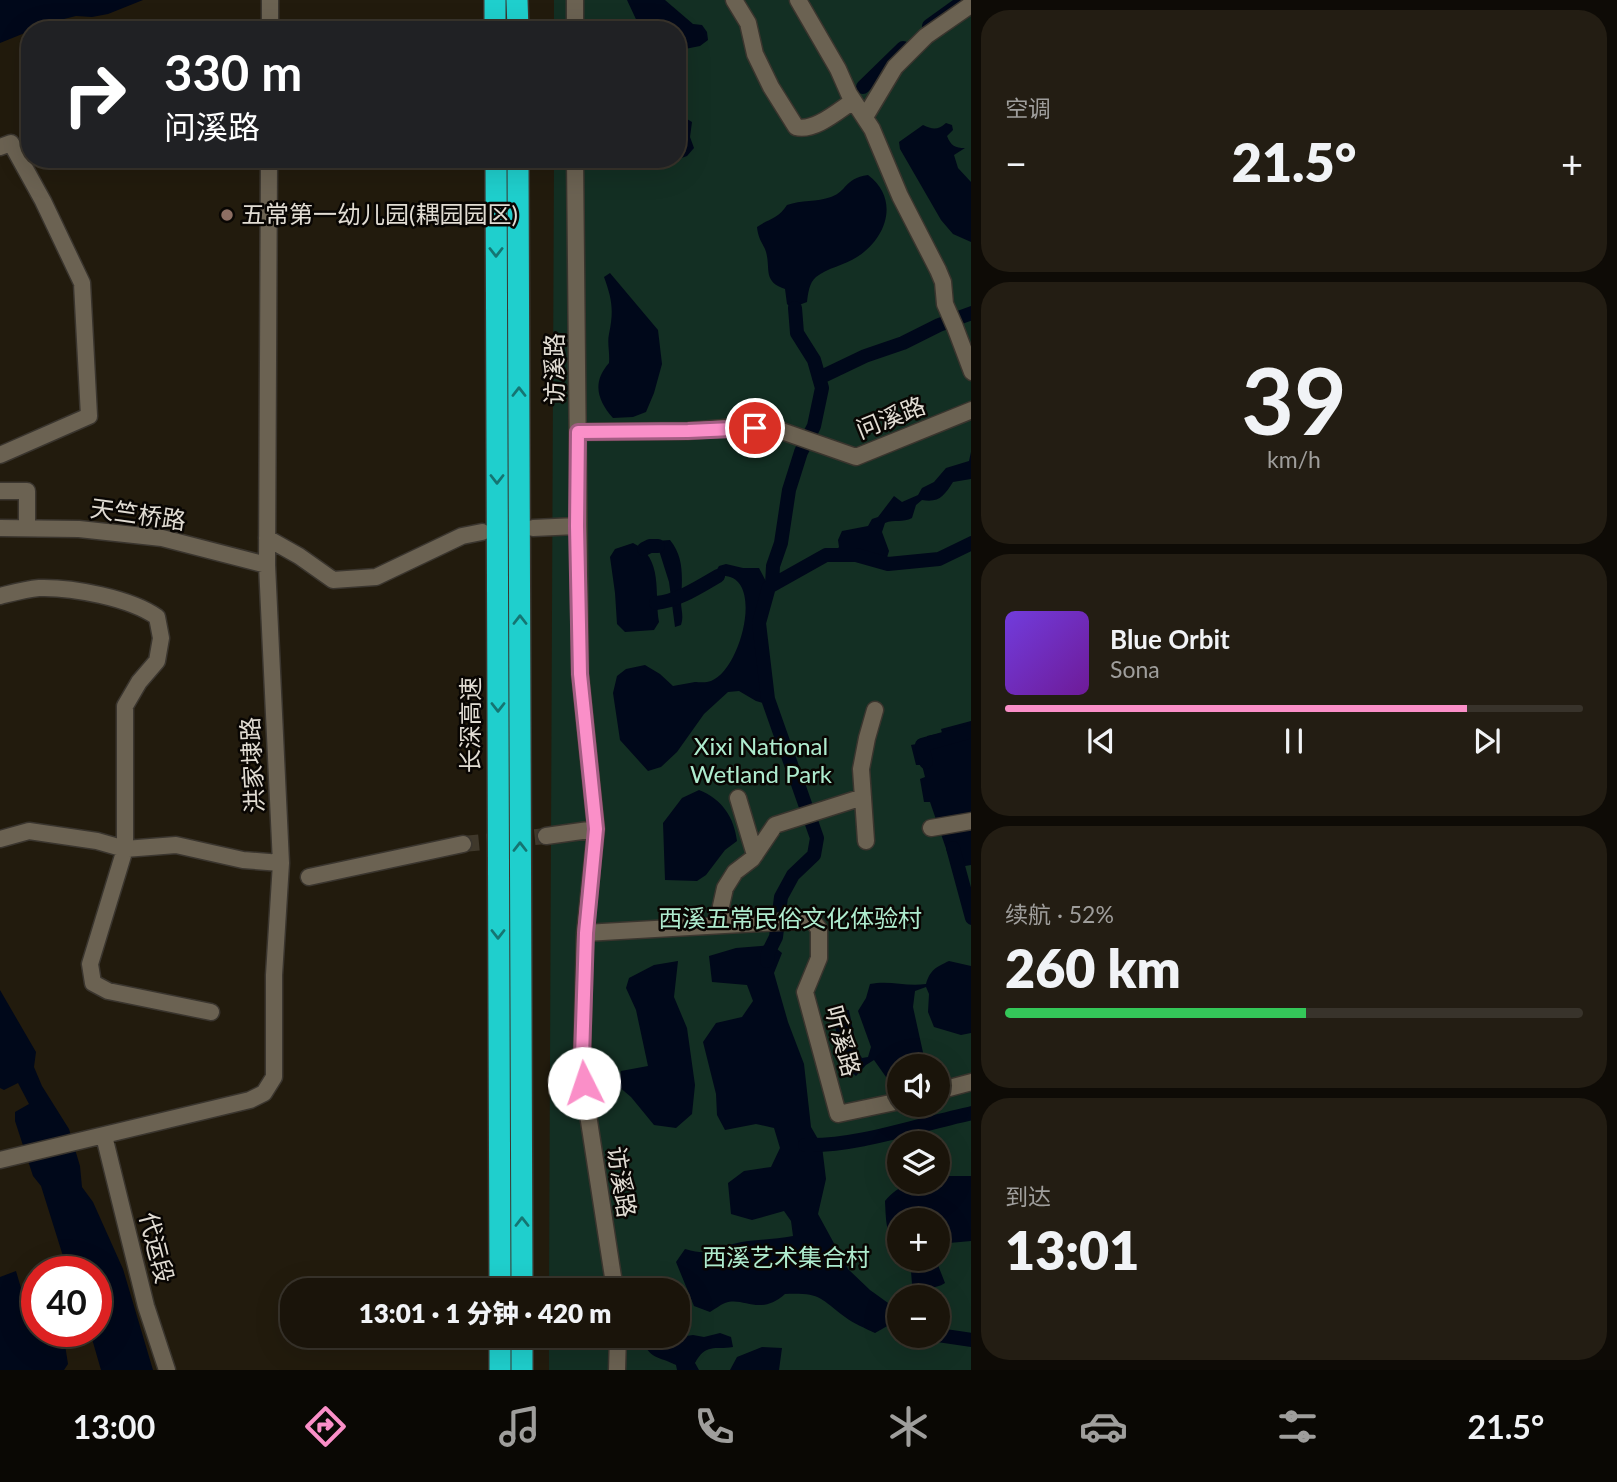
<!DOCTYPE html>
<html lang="zh">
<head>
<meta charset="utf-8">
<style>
  :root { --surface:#1a140a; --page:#231d13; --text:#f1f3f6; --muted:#9f9e9c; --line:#38332b; --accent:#fa8fc8 }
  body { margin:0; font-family:Lato,"Noto Sans SC",sans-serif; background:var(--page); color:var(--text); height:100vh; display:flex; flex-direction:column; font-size:26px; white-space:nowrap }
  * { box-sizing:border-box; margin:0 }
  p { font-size:23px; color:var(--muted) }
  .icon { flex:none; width:38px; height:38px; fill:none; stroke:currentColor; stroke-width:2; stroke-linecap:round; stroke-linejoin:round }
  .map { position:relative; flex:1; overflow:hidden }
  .details { display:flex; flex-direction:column; gap:10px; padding:10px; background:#0e0b06; width:646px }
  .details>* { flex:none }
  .guide { position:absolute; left:21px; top:21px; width:665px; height:147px; border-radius:28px; box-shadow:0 7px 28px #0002,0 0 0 2px var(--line); background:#202124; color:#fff; overflow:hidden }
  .tools { position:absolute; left:887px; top:1054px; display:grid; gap:14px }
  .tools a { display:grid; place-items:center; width:63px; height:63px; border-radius:50%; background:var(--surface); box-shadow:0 7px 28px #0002,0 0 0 2px var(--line); font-size:35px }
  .speed { position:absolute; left:21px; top:1256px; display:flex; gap:14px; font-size:35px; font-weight:700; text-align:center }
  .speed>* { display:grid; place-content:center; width:91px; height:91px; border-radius:50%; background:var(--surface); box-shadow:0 7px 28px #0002,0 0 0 2px var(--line); line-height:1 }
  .speed .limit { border:10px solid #d22; background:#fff; color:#111 }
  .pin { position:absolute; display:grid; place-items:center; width:60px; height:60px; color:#fff; margin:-30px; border:4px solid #fff; border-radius:50%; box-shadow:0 2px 7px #0007 }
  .me { position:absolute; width:77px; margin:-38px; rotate:356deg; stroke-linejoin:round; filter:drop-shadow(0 0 5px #0008) }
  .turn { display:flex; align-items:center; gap:24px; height:147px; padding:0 28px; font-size:32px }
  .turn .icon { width:91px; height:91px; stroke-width:2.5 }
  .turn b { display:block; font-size:49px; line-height:60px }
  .big { font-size:52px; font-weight:800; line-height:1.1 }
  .details .tile { flex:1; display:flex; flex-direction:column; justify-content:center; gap:10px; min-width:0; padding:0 24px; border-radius:28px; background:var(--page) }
  .details .dial { align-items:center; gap:0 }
  .dial b { font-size:91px; line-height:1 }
  .song { display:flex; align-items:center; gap:21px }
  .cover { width:84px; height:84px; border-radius:10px; background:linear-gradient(135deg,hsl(260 70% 55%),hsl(280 70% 35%)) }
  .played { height:7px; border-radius:4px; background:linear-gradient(90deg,var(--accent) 80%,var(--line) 80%) }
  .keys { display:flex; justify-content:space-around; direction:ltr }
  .heat { display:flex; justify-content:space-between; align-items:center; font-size:38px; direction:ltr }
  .charge { height:10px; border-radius:5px; background:linear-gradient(90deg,#34c759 52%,var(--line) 0) }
  .trip { position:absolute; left:280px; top:1278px; width:410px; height:70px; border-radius:28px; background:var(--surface); box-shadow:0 7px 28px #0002,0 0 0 2px var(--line); font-weight:800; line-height:70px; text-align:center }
  .dock { display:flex; height:112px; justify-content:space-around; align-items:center; background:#0a0804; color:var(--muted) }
  .dock .icon { width:49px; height:49px }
  .dock .current { color:var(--accent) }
  .dock b { font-size:32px; color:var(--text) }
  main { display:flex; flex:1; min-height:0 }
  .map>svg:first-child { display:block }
  .green { fill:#132f23; fill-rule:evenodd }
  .water { fill:#00081a }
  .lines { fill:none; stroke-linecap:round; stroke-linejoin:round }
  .canal { stroke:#00081a; stroke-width:14 }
  .minor-tunnel { stroke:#3f382b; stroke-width:16; stroke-dasharray:16 8; stroke-linecap:butt }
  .minor-casing { stroke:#3a352e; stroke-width:19 }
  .highway-casing { stroke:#3a352e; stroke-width:24 }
  .minor { stroke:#6b6252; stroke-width:16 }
  .highway { stroke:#1fcfcd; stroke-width:21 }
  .oneway { stroke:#157572 }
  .route-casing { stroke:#a25d82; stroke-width:18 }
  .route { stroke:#fa8fc8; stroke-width:12 }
  .education-dot { fill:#8d6e63; stroke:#090603; stroke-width:2.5 }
  .labels { text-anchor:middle; stroke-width:5; stroke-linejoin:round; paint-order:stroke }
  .poi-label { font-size:24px; fill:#e1dcd3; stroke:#090603; text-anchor:start }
  .street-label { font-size:24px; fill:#e1dcd3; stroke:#090603 }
  .park-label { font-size:24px; fill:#aeebce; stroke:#090603 }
</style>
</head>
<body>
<main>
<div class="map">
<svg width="972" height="1370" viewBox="0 0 972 1370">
  <rect width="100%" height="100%" fill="#221b0d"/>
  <path class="green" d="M 554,0 L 971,0 L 971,1370 L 549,1370 L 549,1335 L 677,1335 L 677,1290 L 549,1290 L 554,159 L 677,159 L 677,30 L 554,30 ZM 900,1066 L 938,1066 L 938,1104 L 900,1104 ZM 900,1143 L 938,1143 L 938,1181 L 900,1181 ZM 900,1220 L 938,1220 L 938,1258 L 900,1258 ZM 900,1297 L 938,1297 L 938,1335 L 900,1335 Z"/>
  <path class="water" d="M 0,0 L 143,0 L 108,14 L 92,17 L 76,16 L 52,22 L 0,43 Z
    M 627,0 L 665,0 L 693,24 L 702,25 L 707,32 L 708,40 L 700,46 L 685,49 L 677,60 L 677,30 L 641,30 Z
    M 677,113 L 692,122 L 690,137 L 694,148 L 687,156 L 679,159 Z
    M 946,123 L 952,125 L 953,130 L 947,136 C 951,146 955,148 965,148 L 954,155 L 958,168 L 971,182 L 971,242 L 953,234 L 941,220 L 900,149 L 899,142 L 923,125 C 933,130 938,130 946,123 Z
    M 868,175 C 900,199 887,238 857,257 C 845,265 827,268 816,277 C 809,283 808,294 807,302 L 791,308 L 787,304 L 785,289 C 761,281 772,267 765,249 C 761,241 758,237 757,227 C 770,218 778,219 787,205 C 801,200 817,202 831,197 C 848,191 843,179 868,175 Z
    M 610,273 L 658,330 L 662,364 L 654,393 L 646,412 L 633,417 L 613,418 C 597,400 592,382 609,363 C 610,353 607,343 609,334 C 614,310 612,299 604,277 Z
    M 971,452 L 971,479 L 953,482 C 944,496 939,503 922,500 L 916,505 L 912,518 C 903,523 894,519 885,523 L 882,532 L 889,551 L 885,564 L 856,555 L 832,555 L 839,547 L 838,540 L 842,531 L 868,526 L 872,519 L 878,517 L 894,496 L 902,502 L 918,495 L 922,488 L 934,482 L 946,468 L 969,461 Z
    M 670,540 C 685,558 682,580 681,602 C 681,610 684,616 681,625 L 675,627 L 669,582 L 656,541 Z
    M 633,543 C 664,558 654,593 659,622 L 654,630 L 625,632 L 617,624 L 615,593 L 610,557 L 615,549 Z
    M 726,564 L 743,568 L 759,568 L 769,587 L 759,623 L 770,705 L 756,701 L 739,691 L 728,692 L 704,714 L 677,752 L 661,767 L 648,771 L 620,740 L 613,693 L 617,676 L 626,669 L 645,665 L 660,674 L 673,686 C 680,685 688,683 695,682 C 699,682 706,683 711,681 C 742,670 767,569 718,576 L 716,571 L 719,566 Z
    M 971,721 L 971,865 L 965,866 L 964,864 L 952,866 L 930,802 L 924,802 L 920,779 L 925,777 L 922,765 L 916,765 L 911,745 L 927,742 L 927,736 L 942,733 L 941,729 Z
    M 699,790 C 722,799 734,817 737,841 L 725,850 L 706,875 L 697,881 L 665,880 L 663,823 L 682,798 Z
    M 772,945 L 782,953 L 774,973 L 788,1022 L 804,1064 L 811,1127 L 822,1146 L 826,1179 L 818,1214 L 848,1269 L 870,1290 L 895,1308 L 896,1321 L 875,1333 C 865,1328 854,1324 845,1317 C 818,1297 821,1293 785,1294 C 759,1317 744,1296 725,1303 C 720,1305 715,1309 710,1312 L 694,1306 L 676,1262 L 685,1249 C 710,1256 710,1250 733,1244 C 752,1239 774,1240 793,1236 L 791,1221 L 784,1211 L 752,1220 L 731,1214 L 728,1183 L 744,1171 L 771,1167 L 780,1148 L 774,1128 L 756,1124 L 725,1130 L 717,1115 L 716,1094 L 703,1042 L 716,1023 L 742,1017 L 753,1001 L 747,985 L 712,982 L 709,956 L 736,948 Z
    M 678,961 L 674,997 L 687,1028 L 695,1085 L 692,1114 L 676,1128 L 654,1125 L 631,1097 L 618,1086 L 621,1071 L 648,1066 L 636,1010 L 626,988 L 629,978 L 654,965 Z
    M 949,961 L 971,966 L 971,1033 L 961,1035 L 934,1027 L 928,1012 L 929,994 L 926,987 L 915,991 L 913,1007 L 926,1066 L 900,1066 L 899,1089 L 891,1084 L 874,1060 L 866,1065 L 856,1076 L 844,1066 L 833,1017 L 840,1009 L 849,1010 L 857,1050 L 862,1058 L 868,1057 L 871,1047 L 858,1011 L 866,998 L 870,984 C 890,980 906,987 926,984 C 930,970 936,967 949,961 Z
    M 0,990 L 36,1052 L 34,1067 L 42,1086 L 69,1129 L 80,1166 L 82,1187 L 93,1202 L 123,1269 L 153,1370 L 101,1370 L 90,1332 L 96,1332 L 96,1272 L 68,1272 L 41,1186 L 33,1176 L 15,1121 L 15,1112 L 29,1104 L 18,1083 L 4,1090 L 0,1088 Z
    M 938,1176 L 971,1176 L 971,1241 L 938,1244 L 938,1220 L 900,1220 L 899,1247 C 885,1239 886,1216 885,1201 C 900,1183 915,1181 938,1181 Z
    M 910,1258 L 936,1260 L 945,1283 C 934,1290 923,1288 912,1284 Z
    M 16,1271 L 21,1288 L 37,1298 L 37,1332 L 63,1332 L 68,1364 L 64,1370 L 0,1370 L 0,1277 Z
    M 720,1333 L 731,1337 L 733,1347 C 714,1350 706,1343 695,1363 L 699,1370 L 677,1370 L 676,1365 C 659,1356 648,1360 642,1337 L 662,1335 L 673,1338 L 693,1335 L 704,1337 Z
    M 762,1347 L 782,1348 L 779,1370 L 730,1370 L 737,1357 Z"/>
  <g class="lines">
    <path class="canal" d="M 929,26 L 965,0
      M 863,87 L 903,48
      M 819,378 L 865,356 L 903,343 L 939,325 L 972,313
      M 644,549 L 650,546 L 658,546
      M 772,585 L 773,566 L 781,543 L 789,490 L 801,452 L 814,426 L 822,388 L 814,360 L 797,333 L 795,308
      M 656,603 C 678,601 699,587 718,576
      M 926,762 L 922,745 L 972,731
      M 953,848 L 972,918
      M 767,961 L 768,953 L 776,937 L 781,897 L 793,875 L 814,855 L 817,838 L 768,699 L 759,623 L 769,587 L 826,555 L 856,555 L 888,564 L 939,559 L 972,543
      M 805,1145 C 856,1147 920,1124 972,1113
      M 938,1335 L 972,1340"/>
    <path class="minor-tunnel" d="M 463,844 L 546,836"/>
    <defs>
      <path id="minor" d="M 734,0 L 748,23 L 755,54 L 771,87 L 796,127 C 814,132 838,111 853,101
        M 798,0 L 838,69 L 849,94 L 872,129 L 900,196 L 938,270 L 943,282 L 945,304 L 955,327 L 972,372
        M 270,30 L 270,0
        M 575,30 L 575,0
        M 865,117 L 895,67 L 926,36 L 972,4
        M 0,147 L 11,143 L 43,201 L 82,283 L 89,416 L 0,455
        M 575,159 L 580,674 L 596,829 L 585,933 L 582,1057 L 587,1108 L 615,1290
        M 578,432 L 688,431 L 737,427 L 773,428 L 856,457 L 972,410
        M 0,491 L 27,491 L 27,527
        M 0,528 L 79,529 L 162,538 L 267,565
        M 533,528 L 577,526
        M 267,538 L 299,556 L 333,580 L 376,577 L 462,536 L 482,532
        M 0,596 C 12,593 26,589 39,588 C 72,587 130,598 157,617 L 161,638 L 157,661 L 139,682 L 125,706 L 125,849 L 90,964 L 93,983 L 108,991 L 211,1012
        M 738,798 L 755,855
        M 931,828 L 972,821
        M 546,836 L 596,829
        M 0,839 L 29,831 L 97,841 L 125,849 L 176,845 L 243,860 L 281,863
        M 866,841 L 861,769 L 867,738 L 875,710
        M 309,877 L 463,844
        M 722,925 L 721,906 L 725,888 L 735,872 L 752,859 L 775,825 L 863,797
        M 585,933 L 812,920 L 819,929 L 819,958 L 805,992 L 838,1114 L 900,1101
        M 938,1091 L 972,1082
        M 104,1136 L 146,1306 L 167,1370
        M 0,1160 L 250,1100 L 264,1093 L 274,1077 L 274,975 L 281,863 L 267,565 L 269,159
        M 617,1370 L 618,1335"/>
      <path id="highway" d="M 495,0 L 495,30
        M 517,0 L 518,30
        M 496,159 L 500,1290
        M 518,159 L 522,1290
        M 500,1335 L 500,1370
        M 522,1335 L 522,1370"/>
    </defs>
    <use href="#minor" class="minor-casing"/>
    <use href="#highway" class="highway-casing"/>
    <use href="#minor" class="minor"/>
    <use href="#highway" class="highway"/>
  </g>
  <defs><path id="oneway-chevron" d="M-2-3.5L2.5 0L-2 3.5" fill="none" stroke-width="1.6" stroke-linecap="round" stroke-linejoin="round" transform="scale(1.75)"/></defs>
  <g class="oneway">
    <use href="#oneway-chevron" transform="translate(496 252) rotate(90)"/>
    <use href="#oneway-chevron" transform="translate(519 392) rotate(-90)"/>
    <use href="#oneway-chevron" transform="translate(497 479) rotate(90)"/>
    <use href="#oneway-chevron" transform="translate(520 620) rotate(-90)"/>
    <use href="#oneway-chevron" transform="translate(498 707) rotate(90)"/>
    <use href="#oneway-chevron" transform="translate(520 847) rotate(-90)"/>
    <use href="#oneway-chevron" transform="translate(498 934) rotate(90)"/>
    <use href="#oneway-chevron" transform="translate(522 1222) rotate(-90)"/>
  </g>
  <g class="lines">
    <defs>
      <path id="route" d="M 584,1083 L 582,1057 L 586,933 L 596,829 L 580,674 L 577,526 L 578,432 L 688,431 L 755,428"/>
    </defs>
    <use href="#route" class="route-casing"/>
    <use href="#route" class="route"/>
  </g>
  <circle class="education-dot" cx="227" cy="215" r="7"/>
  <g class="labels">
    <g class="poi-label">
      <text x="241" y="223">五常第一幼儿园(耦园园区)</text>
    </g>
    <g class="street-label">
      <text transform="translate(555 369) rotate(-90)" y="8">访溪路</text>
      <text transform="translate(891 418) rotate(-22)" y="8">问溪路</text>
      <text transform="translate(138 515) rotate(8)" y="8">天竺桥路</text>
      <text transform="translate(471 725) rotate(-90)" y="8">长深高速</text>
      <text transform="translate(253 765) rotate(-93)" y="8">洪家埭路</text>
      <text transform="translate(842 1041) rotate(75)" y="8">听溪路</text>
      <text transform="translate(621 1182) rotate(81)" y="8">访溪路</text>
      <text transform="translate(156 1248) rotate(76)" y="8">代运段</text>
    </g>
    <g class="park-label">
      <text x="761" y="755">Xixi National<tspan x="761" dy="28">Wetland Park</tspan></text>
      <text x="790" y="927">西溪五常民俗文化体验村</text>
      <text x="786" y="1266">西溪艺术集合村</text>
    </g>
  </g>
</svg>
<div class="tools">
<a><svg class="icon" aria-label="sound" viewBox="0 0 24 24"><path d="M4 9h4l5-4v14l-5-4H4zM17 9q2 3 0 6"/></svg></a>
<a><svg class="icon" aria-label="layers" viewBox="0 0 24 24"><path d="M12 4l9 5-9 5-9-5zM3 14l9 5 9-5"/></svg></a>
<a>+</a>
<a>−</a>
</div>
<div class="speed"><div class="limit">40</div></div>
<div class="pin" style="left:755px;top:428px;background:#d93025"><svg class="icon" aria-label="arrive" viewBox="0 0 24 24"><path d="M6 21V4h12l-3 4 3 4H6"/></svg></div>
<svg class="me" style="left:584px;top:1083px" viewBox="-20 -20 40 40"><circle r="19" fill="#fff"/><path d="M0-13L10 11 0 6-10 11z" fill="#fa8fc8"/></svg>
<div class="trip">13:01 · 1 分钟 · 420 m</div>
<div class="guide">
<div class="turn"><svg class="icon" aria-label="right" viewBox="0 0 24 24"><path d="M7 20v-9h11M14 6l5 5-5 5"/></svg><div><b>330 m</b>问溪路</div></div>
</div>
</div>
<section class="details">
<div class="tile"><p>空调</p>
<div class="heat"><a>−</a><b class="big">21.5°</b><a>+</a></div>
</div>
<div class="tile dial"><b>39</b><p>km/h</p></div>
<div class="tile">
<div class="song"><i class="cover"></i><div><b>Blue Orbit</b><p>Sona</p></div></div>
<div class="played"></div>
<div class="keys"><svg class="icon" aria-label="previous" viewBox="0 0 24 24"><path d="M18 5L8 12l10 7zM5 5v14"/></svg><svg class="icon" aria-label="pause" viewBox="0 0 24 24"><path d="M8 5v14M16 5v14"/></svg><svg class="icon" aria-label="next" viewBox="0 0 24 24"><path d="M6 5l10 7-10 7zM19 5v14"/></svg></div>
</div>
<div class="tile"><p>续航 · 52%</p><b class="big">260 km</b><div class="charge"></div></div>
<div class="tile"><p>到达</p><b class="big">13:01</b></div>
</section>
</main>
<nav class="dock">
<b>13:00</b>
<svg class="icon current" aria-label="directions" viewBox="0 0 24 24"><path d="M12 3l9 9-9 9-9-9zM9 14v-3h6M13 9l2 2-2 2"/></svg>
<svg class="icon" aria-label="music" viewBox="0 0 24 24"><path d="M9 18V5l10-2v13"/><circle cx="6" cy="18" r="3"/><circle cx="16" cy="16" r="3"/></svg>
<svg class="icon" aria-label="phone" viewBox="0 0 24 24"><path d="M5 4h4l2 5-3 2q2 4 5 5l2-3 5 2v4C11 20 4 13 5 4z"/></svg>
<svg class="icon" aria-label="climate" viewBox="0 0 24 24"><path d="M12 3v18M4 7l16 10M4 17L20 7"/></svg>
<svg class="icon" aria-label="car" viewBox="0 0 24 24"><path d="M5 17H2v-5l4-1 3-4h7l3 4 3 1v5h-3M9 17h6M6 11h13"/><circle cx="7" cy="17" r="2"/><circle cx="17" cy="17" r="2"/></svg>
<svg class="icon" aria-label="filters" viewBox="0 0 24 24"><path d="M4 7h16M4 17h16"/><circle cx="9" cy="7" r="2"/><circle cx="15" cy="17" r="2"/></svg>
<b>21.5°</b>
</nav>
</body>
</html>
